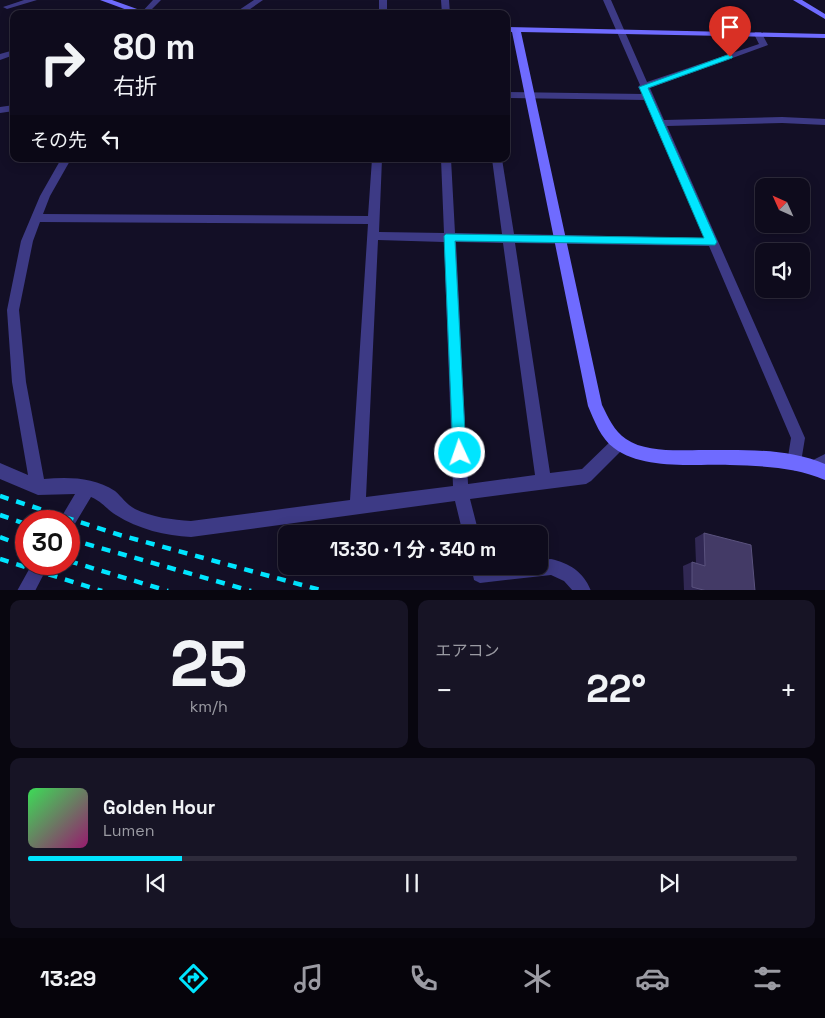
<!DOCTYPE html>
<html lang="ja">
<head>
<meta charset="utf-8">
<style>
  :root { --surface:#0e0b1c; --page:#171425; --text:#f1f3f6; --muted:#9b9ba3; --line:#2e2b3b; --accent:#00e5ff }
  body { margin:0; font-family:"Space Grotesk","Noto Sans JP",sans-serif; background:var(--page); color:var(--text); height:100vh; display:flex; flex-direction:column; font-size:19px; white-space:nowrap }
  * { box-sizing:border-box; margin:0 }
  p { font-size:16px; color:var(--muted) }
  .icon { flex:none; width:28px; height:28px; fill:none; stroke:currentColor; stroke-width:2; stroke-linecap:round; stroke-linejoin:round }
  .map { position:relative; height:590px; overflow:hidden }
  .panel { display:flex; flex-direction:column; gap:10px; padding:10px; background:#08060f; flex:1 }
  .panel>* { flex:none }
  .hud { position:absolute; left:10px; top:10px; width:500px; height:152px; border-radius:10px; box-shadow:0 2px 12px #0003,0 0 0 1px var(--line); background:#0e0b1c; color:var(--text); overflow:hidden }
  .needle { width:32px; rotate:315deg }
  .buttons { position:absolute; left:755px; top:178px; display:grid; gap:10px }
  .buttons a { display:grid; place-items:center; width:55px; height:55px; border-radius:10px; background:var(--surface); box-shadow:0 2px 12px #0003,0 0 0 1px var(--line); font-size:25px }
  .speed { position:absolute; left:15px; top:510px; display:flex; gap:10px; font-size:25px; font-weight:700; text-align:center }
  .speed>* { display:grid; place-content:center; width:65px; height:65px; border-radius:50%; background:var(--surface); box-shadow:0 2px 12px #0003,0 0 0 1px var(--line); line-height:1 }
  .speed .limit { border:8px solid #d22; background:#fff; color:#111 }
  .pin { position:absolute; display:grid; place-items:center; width:42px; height:42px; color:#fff; margin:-51px -21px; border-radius:50% 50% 50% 0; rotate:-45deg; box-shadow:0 0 5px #0007 }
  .pin .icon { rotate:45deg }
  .me { position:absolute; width:55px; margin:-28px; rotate:357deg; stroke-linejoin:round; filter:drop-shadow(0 0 4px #0008) }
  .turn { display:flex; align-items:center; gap:18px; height:105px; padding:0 20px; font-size:22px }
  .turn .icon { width:65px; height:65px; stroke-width:2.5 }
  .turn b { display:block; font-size:35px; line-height:42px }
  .then { display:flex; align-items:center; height:48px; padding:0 20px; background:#0003; gap:10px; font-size:19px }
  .big { font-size:38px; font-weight:700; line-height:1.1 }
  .panel .card { flex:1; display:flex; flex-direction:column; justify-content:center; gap:8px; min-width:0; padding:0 18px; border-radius:10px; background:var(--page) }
  .panel .dial { align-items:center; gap:0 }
  .dial b { font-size:65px; line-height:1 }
  .song { display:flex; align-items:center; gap:15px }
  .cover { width:60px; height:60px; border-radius:8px; background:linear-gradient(135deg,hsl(130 70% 55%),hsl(320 70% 35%)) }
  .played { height:5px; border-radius:2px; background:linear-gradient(90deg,var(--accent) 20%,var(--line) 20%) }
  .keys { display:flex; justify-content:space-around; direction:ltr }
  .heat { display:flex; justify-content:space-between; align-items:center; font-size:28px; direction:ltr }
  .panel .tiles { flex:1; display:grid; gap:10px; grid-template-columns:1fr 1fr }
  .card:last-child { grid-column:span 2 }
  .trip { position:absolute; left:278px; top:525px; width:270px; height:50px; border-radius:10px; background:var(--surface); box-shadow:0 2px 12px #0003,0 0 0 1px var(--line); font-weight:700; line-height:50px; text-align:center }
  .menu { display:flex; height:80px; justify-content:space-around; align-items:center; background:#06040b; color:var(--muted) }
  .menu .icon { width:35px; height:35px }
  .menu .current { color:var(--accent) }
  .menu b { font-size:22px; color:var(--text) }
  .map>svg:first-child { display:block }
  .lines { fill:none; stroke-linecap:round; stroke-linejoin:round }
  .street { fill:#3d3a85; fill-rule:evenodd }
  .secondary { fill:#6f6bff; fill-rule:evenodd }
  .rail { stroke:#00e5ff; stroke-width:4.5; stroke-dasharray:9 8; stroke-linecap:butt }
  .wall { fill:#312854 }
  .building { fill:#433a66; stroke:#5a527e }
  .route { fill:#00e5ff; stroke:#0095a6 }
</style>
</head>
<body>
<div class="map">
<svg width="825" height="591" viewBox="0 0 825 591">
  <rect width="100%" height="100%" fill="#130f26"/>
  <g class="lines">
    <path class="street" d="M 24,0 L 37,0 L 7,9 L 3,7 Z
      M 153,0 L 161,0 L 147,14 L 140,14 Z
      M 254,0 L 263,0 L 243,14 L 233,14 Z
      M 379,0 L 387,0 L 387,14 L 379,14 Z
      M 441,0 L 449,0 L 450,14 L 442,14 Z
      M 603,0 L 611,0 L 647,82 L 759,44 L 754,34 L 755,32 L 761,32 L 768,45 L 650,88 L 664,120 L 782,117 L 825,119 L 825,125 L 782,123 L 667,126 L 805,438 L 800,468 L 795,471 L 790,468 L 787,463 L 791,438 L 709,246 L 515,243 L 550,473 L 582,469 L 614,438 L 619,436 L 624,438 L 626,443 L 624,448 L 591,481 L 586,484 L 470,499 L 479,534 L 463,534 L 455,501 L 191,537 C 166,536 138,529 116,515 C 106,509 104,503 91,497 L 73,527 L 69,528 L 69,521 L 59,521 L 75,494 L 38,495 L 0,479 L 0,463 L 28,475 L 12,382 L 7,310 L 21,241 L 40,196 L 61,159 L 71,159 L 50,196 L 43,214 L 368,216 L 372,159 L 382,159 L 379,232 L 444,233 L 441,159 L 451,159 L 455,233 L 502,234 L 492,159 L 502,159 L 514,234 L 705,238 L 654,123 L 646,100 L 506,98 L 506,92 L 643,94 L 638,87 L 640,85 ZM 40,222 L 368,224 L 350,500 L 191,521 C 173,520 151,517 135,509 C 126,504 122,497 115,491 C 94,477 68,477 44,479 L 26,382 L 19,310 L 33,241 ZM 378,240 L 444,242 L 453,486 L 366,497 ZM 456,242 L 503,243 L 535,475 L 468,484 Z
      M 14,50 L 14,55 L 0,60 L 0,54 Z
      M 14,105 L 14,111 L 0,113 L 0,107 Z
      M 825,454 L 825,470 L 816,474 L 811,471 L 808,466 L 811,461 Z
      M 551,559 C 569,563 584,572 591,591 L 573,591 L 564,581 L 551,575 L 480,583 L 474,580 L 471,566 L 539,566 L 539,560 Z
      M 32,564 L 49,564 L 35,591 L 17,591 Z"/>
    <path class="secondary" d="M 100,0 L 112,0 L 151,14 L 138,14 Z
      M 793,0 L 802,0 L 825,14 L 825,19 Z
      M 506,27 L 825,34 L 825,38 L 521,32 L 602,405 C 608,417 614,431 626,439 C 646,453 680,450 704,450 C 744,450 788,448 825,464 L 825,480 C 795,467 763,466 730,465 C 696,464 642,470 614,448 C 601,439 594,420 588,406 L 512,32 L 506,31 Z"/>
    <path class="rail" d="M 0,496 L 120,535 L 324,591
      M 0,515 L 26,524
      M 0,537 L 26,547
      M 69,539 L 251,591
      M 0,559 L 102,591
      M 69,561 L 168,591"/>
  </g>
  <path class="wall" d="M 704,533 L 755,591 L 684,590 L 683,566 L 692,562 L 696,563 L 695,538 Z"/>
  <path class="building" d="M 704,533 L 751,545 L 755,591 L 707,591 L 692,587 L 692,562 L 705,566 Z"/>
  <path class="route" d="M 730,54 L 733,57 L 732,58 L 648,88 L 717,242 L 715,245 L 455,241 L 466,453 L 464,458 L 460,460 L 455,458 L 453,453 L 444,236 L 446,234 L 704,238 L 639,87 Z"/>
</svg>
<div class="buttons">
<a><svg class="needle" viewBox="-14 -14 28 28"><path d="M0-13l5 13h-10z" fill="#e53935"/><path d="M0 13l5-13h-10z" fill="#9b9ba3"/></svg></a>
<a><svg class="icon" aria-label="sound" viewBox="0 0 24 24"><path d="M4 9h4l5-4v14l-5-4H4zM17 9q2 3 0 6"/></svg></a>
</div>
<div class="speed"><div class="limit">30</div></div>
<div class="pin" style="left:730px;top:57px;background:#d93025"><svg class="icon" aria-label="arrive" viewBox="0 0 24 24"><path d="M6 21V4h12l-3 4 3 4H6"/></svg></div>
<svg class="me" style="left:460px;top:453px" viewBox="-20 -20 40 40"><circle r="17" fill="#00e5ff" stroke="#fff" stroke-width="3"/><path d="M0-11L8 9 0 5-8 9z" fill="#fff"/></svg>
<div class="trip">13:30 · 1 分 · 340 m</div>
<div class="hud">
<div class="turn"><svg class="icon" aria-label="right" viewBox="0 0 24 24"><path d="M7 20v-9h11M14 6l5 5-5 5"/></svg><div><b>80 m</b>右折</div></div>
<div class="then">その先<svg class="icon" aria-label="left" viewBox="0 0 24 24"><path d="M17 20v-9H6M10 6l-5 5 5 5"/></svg></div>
</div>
</div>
<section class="panel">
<div class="tiles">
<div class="card dial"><b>25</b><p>km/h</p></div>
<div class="card"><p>エアコン</p>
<div class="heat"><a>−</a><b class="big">22°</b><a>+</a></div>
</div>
<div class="card">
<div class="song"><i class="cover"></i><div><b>Golden Hour</b><p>Lumen</p></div></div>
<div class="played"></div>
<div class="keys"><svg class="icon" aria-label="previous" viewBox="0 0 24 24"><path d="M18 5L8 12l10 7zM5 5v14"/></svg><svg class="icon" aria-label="pause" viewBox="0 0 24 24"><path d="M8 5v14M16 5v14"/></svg><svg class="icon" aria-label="next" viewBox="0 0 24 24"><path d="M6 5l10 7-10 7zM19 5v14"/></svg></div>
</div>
</div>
</section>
<nav class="menu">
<b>13:29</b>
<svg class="icon current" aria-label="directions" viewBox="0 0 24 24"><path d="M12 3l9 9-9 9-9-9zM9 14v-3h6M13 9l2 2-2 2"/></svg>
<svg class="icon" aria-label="music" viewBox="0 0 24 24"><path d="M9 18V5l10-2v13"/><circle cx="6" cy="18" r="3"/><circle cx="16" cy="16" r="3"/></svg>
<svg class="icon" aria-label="phone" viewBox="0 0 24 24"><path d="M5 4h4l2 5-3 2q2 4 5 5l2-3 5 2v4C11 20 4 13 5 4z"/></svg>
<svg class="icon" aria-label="climate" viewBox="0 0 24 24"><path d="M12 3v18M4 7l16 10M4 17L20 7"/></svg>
<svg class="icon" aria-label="car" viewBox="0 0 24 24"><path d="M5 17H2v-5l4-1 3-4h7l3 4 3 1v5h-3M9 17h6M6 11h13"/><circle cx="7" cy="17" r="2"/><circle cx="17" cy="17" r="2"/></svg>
<svg class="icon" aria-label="filters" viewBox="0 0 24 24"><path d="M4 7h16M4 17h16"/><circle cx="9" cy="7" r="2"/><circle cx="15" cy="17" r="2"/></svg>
</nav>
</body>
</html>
